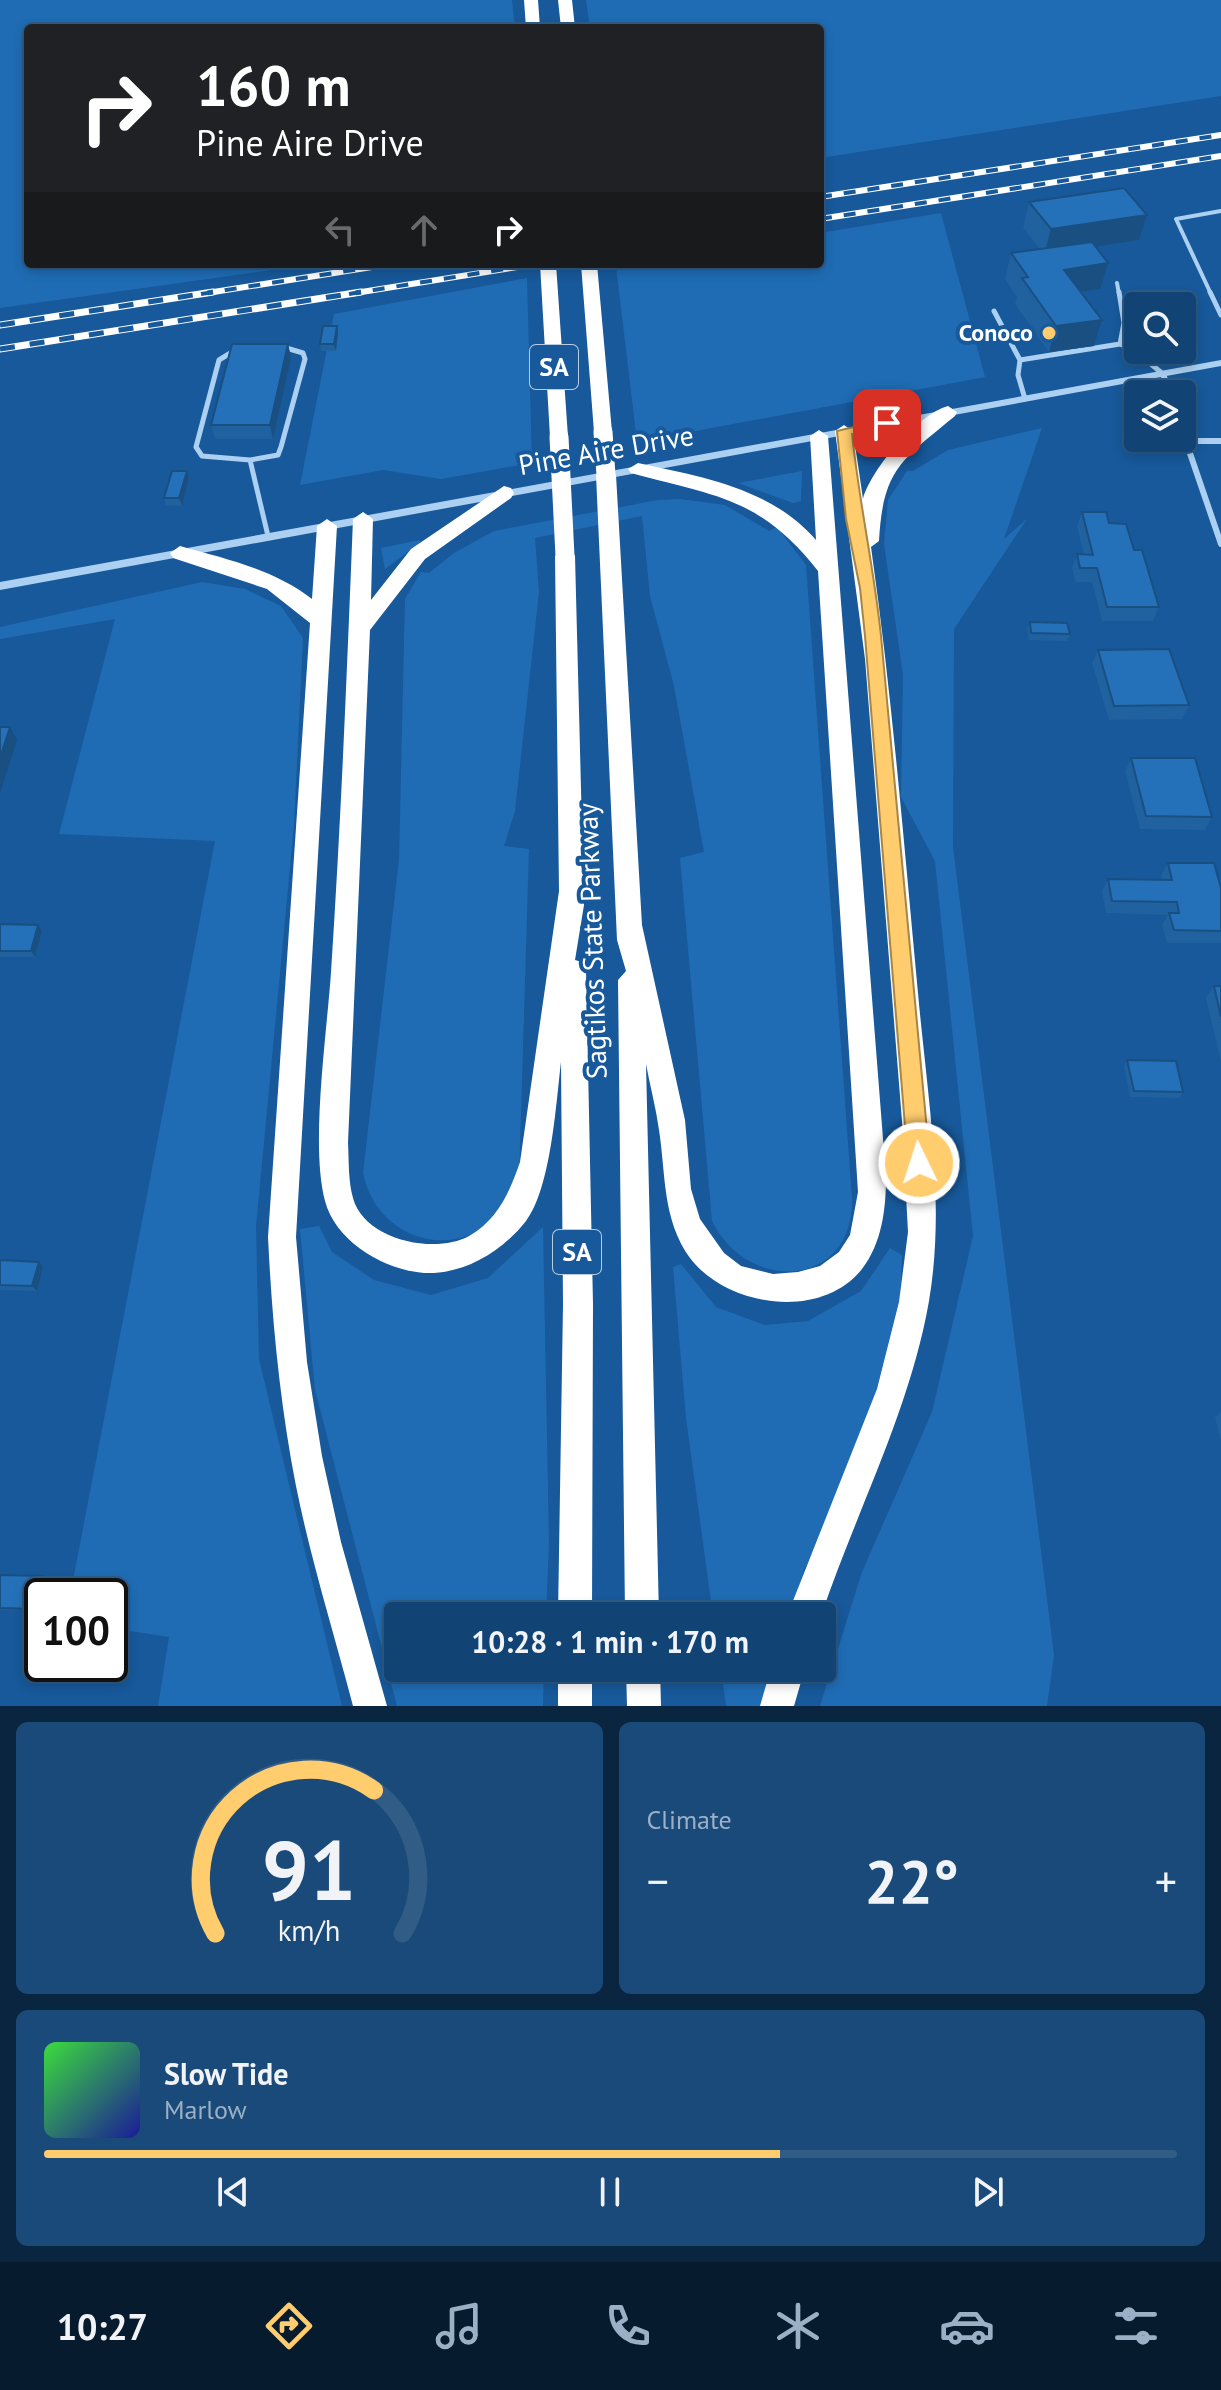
<!DOCTYPE html>
<html lang="en">
<head>
<meta charset="utf-8">
<style>
  :root { --surface:#114374; --page:#1a4a79; --text:#f1f3f6; --muted:#9cb0c5; --line:#305c86; --accent:#ffcc6e }
  body { margin:0; font-family:"PT Sans",sans-serif; background:var(--page); color:var(--text); height:100vh; display:flex; flex-direction:column; font-size:30px; white-space:nowrap }
  * { box-sizing:border-box; margin:0 }
  p { font-size:26px; color:var(--muted) }
  .icon { flex:none; width:44px; height:44px; fill:none; stroke:currentColor; stroke-width:2; stroke-linecap:round; stroke-linejoin:round }
  .map { position:relative; height:1706px; overflow:hidden }
  .details { display:flex; flex-direction:column; gap:16px; padding:16px; background:#092540; flex:1 }
  .details>* { flex:none }
  .hud { position:absolute; left:24px; top:24px; width:800px; height:244px; border-radius:8px; box-shadow:0 4px 12px #0003,0 0 0 2px var(--line); background:#202124; color:#fff; overflow:hidden }
  .buttons { position:absolute; left:1124px; top:292px; display:grid; gap:16px }
  .buttons a { display:grid; place-items:center; width:72px; height:72px; border-radius:8px; background:var(--surface); box-shadow:0 4px 12px #0003,0 0 0 2px var(--line); font-size:40px }
  .speed { position:absolute; left:24px; top:1578px; display:flex; gap:16px; font-size:40px; font-weight:700; text-align:center }
  .speed>* { display:grid; place-content:center; width:104px; height:104px; border-radius:50%; background:var(--surface); box-shadow:0 4px 12px #0003,0 0 0 2px var(--line); line-height:1 }
  .speed .limit { border:4px solid #111; border-radius:12px; background:#fff; color:#111 }
  .pin { position:absolute; display:grid; place-items:center; width:68px; height:68px; color:#fff; margin:-34px; border-radius:16px; box-shadow:0 4px 12px #0006 }
  .me { position:absolute; width:88px; margin:-44px; rotate:356deg; stroke-linejoin:round; filter:drop-shadow(0 0 6px #0008) }
  .turn { display:flex; align-items:center; gap:28px; height:168px; padding:0 40px; font-size:36px }
  .turn .icon { width:104px; height:104px; stroke-width:2.5 }
  .turn b { display:block; font-size:56px; line-height:68px }
  .lanes { display:flex; align-items:center; height:76px; padding:0 40px; background:#0003; justify-content:center; gap:40px; direction:ltr }
  .lanes .off { opacity:.35 }
  .big { font-size:60px; font-weight:700; line-height:1.1 }
  .details .tile { flex:1; display:flex; flex-direction:column; justify-content:center; gap:12px; min-width:0; padding:0 28px; border-radius:12px; background:var(--page) }
  .details .dial { align-items:center; gap:0 }
  .dial svg { height:208px; overflow:visible; fill:none; stroke:var(--line); stroke-width:7; stroke-linecap:round; text-anchor:middle }
  .dial text { fill:var(--text); stroke:none }
  .song { display:flex; align-items:center; gap:24px }
  .cover { width:96px; height:96px; border-radius:12px; background:linear-gradient(135deg,hsl(120 70% 55%),hsl(240 70% 35%)) }
  .played { height:8px; border-radius:4px; background:linear-gradient(90deg,var(--accent) 65%,var(--line) 65%) }
  .keys { display:flex; justify-content:space-around; direction:ltr }
  .heat { display:flex; justify-content:space-between; align-items:center; font-size:44px; direction:ltr }
  .details .tiles { flex:1; display:grid; gap:16px; grid-template-columns:1fr 1fr }
  .tile:last-child { grid-column:span 2 }
  .trip { position:absolute; left:384px; top:1602px; width:452px; height:80px; border-radius:8px; background:var(--surface); box-shadow:0 4px 12px #0003,0 0 0 2px var(--line); font-weight:700; line-height:80px; text-align:center }
  .menu { display:flex; height:128px; justify-content:space-around; align-items:center; background:#071b2e; color:var(--muted) }
  .menu .icon { width:56px; height:56px }
  .menu .active { color:var(--accent) }
  .menu b { font-size:36px; color:var(--text) }
  .map>svg:first-child { display:block }
  .green { fill:#1f6cb4 }
  .lines { fill:none; stroke-linecap:round; stroke-linejoin:round }
  .service-far1 { stroke:#acd0f2; stroke-width:4 }
  .service { stroke:#acd0f2; stroke-width:5 }
  .minor { stroke:#acd0f2; stroke-width:6 }
  .tertiary { fill:#acd0f2; fill-rule:evenodd }
  .motorway { fill:#fff; fill-rule:evenodd }
  .rail-far1-casing { stroke:#fff; stroke-width:6 }
  .rail-casing { stroke:#fff; stroke-width:7 }
  .rail-far1 { stroke:#17599b; stroke-width:4; stroke-dasharray:12; stroke-linecap:butt }
  .rail { stroke:#17599b; stroke-width:5; stroke-dasharray:15; stroke-linecap:butt }
  .motorway-bridge { stroke:#fff; stroke-width:19 }
  .wall { fill:#20619f }
  .shaded-wall { fill:#1a4f82 }
  .building { fill:#2571b9; stroke:#1a4f82; stroke-width:2 }
  .route { fill:#ffcc6e; stroke:#a68548; stroke-width:2 }
  .poi-dot { fill:#ffcc6e; stroke:#17599b; stroke-width:3 }
  .labels { text-anchor:middle; stroke-width:8; stroke-linejoin:round; paint-order:stroke }
  .far-poi-label { font-size:24px; font-weight:bold; fill:#fff; stroke:#17599b; text-anchor:end }
  .shield { fill:#17599b; stroke:#b9cde1; stroke-width:2 }
  .shield-label { font-size:26px; font-weight:bold; fill:#fff }
  .street-label { font-size:28px; fill:#fff; stroke:#17599b }
</style>
</head>
<body>
<div class="map">
<svg width="1221" height="1706" viewBox="0 0 1221 1706">
  <rect width="100%" height="100%" fill="#17599b"/>
  <path class="green" d="M 0,0 L 512,0 L 515,28 L 28,28 L 28,264 L 315,264 L 0,308 Z
    M 586,0 L 1221,0 L 1221,96 L 820,158 L 820,28 L 590,28 Z
    M 941,213 L 985,377 L 637,442 L 616,266 L 820,264 L 820,233 Z
    M 527,278 L 532,463 L 441,479 L 383,470 L 300,485 L 334,314 Z
    M 1042,428 L 1004,539 L 1027,519 L 954,629 L 953,847 L 1054,1655 L 1047,1706 L 820,1706 L 862,1572 L 932,1412 L 973,1236 L 935,861 L 901,797 L 903,675 L 884,544 L 888,500 L 907,471 L 913,471 L 948,450 Z
    M 802,471 L 801,501 L 793,503 L 738,483 Z
    M 680,499 L 725,505 L 769,531 L 777,527 L 806,565 L 852,1198 C 854,1289 748,1294 712,1221 L 680,858 L 704,852 L 674,686 L 650,596 L 642,516 L 535,538 L 539,592 L 515,811 L 504,846 L 529,849 L 519,1180 C 512,1191 506,1207 496,1217 C 448,1264 375,1235 363,1173 L 399,860 L 405,599 L 421,572 L 429,573 L 454,553 L 494,531 L 658,500 Z
    M 420,540 L 420,543 L 385,569 L 381,548 Z
    M 202,582 L 245,589 L 281,606 L 303,638 L 294,825 L 256,1227 L 259,1359 L 342,1706 L 158,1706 L 169,1637 L 110,1628 L 110,1596 L 70,1596 L 215,841 L 59,834 L 115,619 L 0,639 L 0,627 Z
    M 319,1226 L 332,1252 L 374,1280 L 431,1295 L 488,1278 L 543,1227 L 549,1543 L 546,1616 L 398,1616 L 398,1668 L 544,1668 L 543,1706 L 397,1706 L 315,1390 L 300,1229 Z
    M 890,1248 L 902,1255 L 899,1334 L 858,1462 L 804,1570 L 790,1616 L 713,1616 L 686,1418 L 673,1267 L 681,1264 L 716,1307 L 765,1325 L 808,1321 L 861,1291 Z
    M 721,1668 L 773,1668 L 761,1706 L 726,1706 Z"/>
  <g class="lines">
    <path class="service-far1" d="M 1117,283 L 1119,294
      M 1211,294 L 1176,219 L 1221,211"/>
    <path class="service" d="M 1119,292 L 1124,323 L 1120,344
      M 1210,292 L 1221,315
      M 994,311 L 1020,360 L 1018,375 L 1025,399
      M 237,349 L 219,360 L 196,447 L 202,456 L 250,460 L 268,536
      M 1020,360 L 1120,344 L 1134,350 L 1163,374
      M 250,460 L 278,455 L 281,447 L 305,359 L 303,353 L 283,347"/>
    <path class="minor" d="M 1163,374 L 1170,394
      M 1182,430 L 1221,544
      M 1186,441 L 1221,441"/>
    <path class="tertiary" d="M 1221,360 L 1221,366 L 0,590 L 0,582 Z"/>
    <path class="motorway" d="M 524,0 L 538,0 L 540,28 L 526,28 Z
      M 558,0 L 572,0 L 575,28 L 561,28 Z
      M 540,264 L 556,264 L 568,437 L 559,443 L 550,437 Z
      M 581,264 L 597,264 L 612,432 L 603,438 L 594,432 Z
      M 948,406 L 957,412 L 955,416 C 902,460 883,468 879,541 L 871,547 C 892,695 904,844 918,993 C 927,1094 946,1201 929,1301 C 910,1410 856,1512 821,1616 L 787,1616 L 877,1389 L 899,1302 L 908,1232 L 902,1121 L 865,659 L 835,431 L 844,425 L 853,431 L 863,499 C 871,469 918,414 948,406 Z
      M 819,430 L 828,436 L 886,1177 C 886,1209 882,1243 862,1269 C 821,1321 727,1307 690,1258 C 662,1219 666,1175 659,1130 C 656,1108 650,1086 646,1064 L 659,1616 L 625,1616 L 618,980 L 626,971 L 617,940 L 596,475 L 606,469 L 616,475 L 642,925 L 685,1120 L 691,1189 L 700,1219 L 724,1253 L 741,1266 L 773,1274 L 798,1272 L 820,1266 L 839,1252 L 850,1235 L 858,1192 L 818,571 C 760,497 715,496 631,473 L 628,469 L 638,463 C 702,477 771,488 816,540 L 810,436 Z
      M 504,486 L 511,488 L 514,493 L 511,498 L 425,559 L 370,630 L 348,1143 C 349,1160 348,1181 353,1198 C 364,1240 435,1255 469,1236 C 498,1220 510,1191 520,1162 L 559,891 L 555,556 L 565,549 L 572,551 L 575,556 L 584,905 L 575,960 L 582,962 L 586,970 L 593,1304 L 592,1616 L 558,1616 L 563,1304 L 561,1062 C 556,1104 551,1188 526,1221 C 504,1249 470,1271 434,1273 C 392,1275 336,1244 325,1201 C 310,1145 327,1033 331,972 C 341,821 347,670 353,519 L 363,512 L 373,519 L 371,600 L 411,549 Z
      M 327,519 L 337,526 L 296,1237 L 307,1362 L 322,1456 L 341,1542 L 387,1706 L 353,1706 C 334,1633 311,1561 296,1486 C 280,1404 272,1321 268,1237 L 310,623 L 267,589 L 173,558 L 170,553 L 180,546 C 226,559 273,569 312,599 L 317,526 Z
      M 558,1668 L 592,1668 L 592,1706 L 558,1706 Z
      M 626,1668 L 660,1668 L 661,1706 L 627,1706 Z
      M 771,1668 L 805,1668 L 794,1706 L 760,1706 Z"/>
    <defs>
      <path id="rail-far1" d="M 820,197 L 1221,135
        M 820,219 L 1221,156
        M 201,294 L 391,264
        M 349,294 L 536,264"/>
      <path id="rail" d="M 0,325 L 213,292
        M 0,349 L 361,292"/>
    </defs>
    <use href="#rail-far1" class="rail-far1-casing"/>
    <use href="#rail" class="rail-casing"/>
    <use href="#rail-far1" class="rail-far1"/>
    <use href="#rail" class="rail"/>
    <path class="motorway-bridge" d="M 603,432 L 606,475
      M 559,437 L 565,556"/>
  </g>
  <path class="wall" d="M 1029,202 L 1147,215 L 1139,240 L 1095,247 L 1100,289 L 1081,292 L 1102,320 L 1094,346 L 1049,352 L 1015,304 L 1017,297 L 1005,279 L 1011,253 L 1040,249 L 1023,228 Z
    M 337,326 L 338,333 L 336,351 L 321,351 L 320,344 Z
    M 288,344 L 291,358 L 273,439 L 215,439 L 211,425 Z
    M 187,471 L 189,478 L 182,506 L 166,505 L 164,498 Z
    M 1082,512 L 1109,523 L 1134,550 L 1159,607 L 1153,621 L 1102,621 L 1092,582 L 1075,582 L 1072,568 L 1077,554 L 1084,555 L 1077,526 Z
    M 1030,622 L 1070,634 L 1067,641 L 1029,640 L 1027,629 Z
    M 1098,650 L 1189,705 L 1182,719 L 1109,720 L 1092,663 Z
    M 1131,758 L 1212,817 L 1205,830 L 1140,829 L 1125,771 Z
    M 1168,863 L 1221,888 L 1221,943 L 1167,943 L 1162,925 L 1168,915 L 1106,913 L 1102,891 L 1108,879 L 1162,880 L 1161,875 Z
    M 0,924 L 38,925 L 42,931 L 35,957 L 0,957 Z
    M 1214,986 L 1221,986 L 1221,1062 L 1206,998 Z
    M 1127,1060 L 1183,1092 L 1179,1098 L 1130,1097 L 1124,1065 Z
    M 0,1260 L 43,1267 L 37,1291 L 0,1290 Z
    M 1220,1413 L 1221,1413 L 1221,1442 L 1215,1417 Z
    M 0,1575 L 43,1576 L 48,1578 L 40,1611 L 0,1610 Z"/>
  <path class="shaded-wall" d="M 1147,215 L 1139,240 L 1044,255 L 1051,229 Z
    M 1108,263 L 1100,289 L 1057,295 L 1064,270 Z
    M 1102,320 L 1094,346 L 1049,352 L 1056,326 Z
    M 337,326 L 338,333 L 336,351 L 334,344 Z
    M 288,344 L 291,358 L 273,439 L 270,425 Z
    M 187,471 L 189,478 L 182,506 L 179,498 Z
    M 10,727 L 17,740 L 0,793 L 0,758 Z
    M 38,925 L 42,931 L 35,957 L 31,951 Z
    M 39,1262 L 43,1267 L 37,1291 L 32,1286 Z
    M 43,1576 L 48,1578 L 44,1596 L 42,1596 L 40,1611 L 35,1609 Z"/>
  <path class="building" d="M 1124,188 L 1147,215 L 1051,229 L 1029,202 Z
    M 1092,242 L 1108,263 L 1064,270 L 1102,320 L 1056,326 L 1022,278 L 1028,277 L 1011,253 Z
    M 323,326 L 337,326 L 334,344 L 320,344 Z
    M 232,344 L 288,344 L 270,425 L 211,425 Z
    M 172,471 L 187,471 L 179,498 L 164,498 Z
    M 1082,512 L 1106,512 L 1109,523 L 1126,524 L 1134,550 L 1142,550 L 1159,607 L 1107,607 L 1097,568 L 1080,568 L 1077,554 L 1093,555 Z
    M 1030,622 L 1067,623 L 1070,634 L 1031,633 Z
    M 1169,649 L 1189,705 L 1114,706 L 1098,650 Z
    M 0,727 L 10,727 L 0,758 Z
    M 1131,758 L 1195,758 L 1212,817 L 1146,816 Z
    M 1168,863 L 1214,863 L 1221,888 L 1221,931 L 1174,930 L 1169,913 L 1179,913 L 1177,902 L 1112,901 L 1108,879 L 1172,880 Z
    M 0,924 L 38,925 L 31,951 L 0,951 Z
    M 1214,986 L 1221,986 L 1221,1017 Z
    M 1127,1060 L 1176,1061 L 1183,1092 L 1134,1091 Z
    M 0,1260 L 39,1262 L 32,1286 L 0,1285 Z
    M 0,1575 L 43,1576 L 35,1609 L 0,1608 Z"/>
  <path class="route" d="M 887,419 L 894,423 L 892,427 L 852,434 C 859,502 874,568 881,636 L 930,1163 L 926,1170 L 919,1173 L 912,1170 L 908,1163 L 865,636 L 860,588 L 846,519 L 837,431 Z"/>
  <circle class="poi-dot" cx="1049" cy="333" r="8"/>
  <g class="labels">
    <g class="far-poi-label">
      <text x="1033" y="341">Conoco</text>
    </g>
    <g class="shield">
      <rect x="530" y="345" width="48" height="44" rx="6"/>
      <rect x="553" y="1230" width="48" height="44" rx="6"/>
    </g>
    <g class="shield-label">
      <text x="554" y="376">SA</text>
      <text x="577" y="1261">SA</text>
    </g>
    <g class="street-label">
      <text transform="translate(606 450) rotate(-10)" y="10">Pine Aire Drive</text>
      <text transform="translate(592 941) rotate(-92)" y="10">Sagtikos State Parkway</text>
    </g>
  </g>
</svg>
<div class="buttons">
<a><svg class="icon" aria-label="search" viewBox="0 0 24 24"><circle cx="10" cy="10" r="6"/><path d="M15 15l6 6"/></svg></a>
<a><svg class="icon" aria-label="layers" viewBox="0 0 24 24"><path d="M12 4l9 5-9 5-9-5zM3 14l9 5 9-5"/></svg></a>
</div>
<div class="speed"><div class="limit">100</div></div>
<div class="pin" style="left:887px;top:423px;background:#d93025"><svg class="icon" aria-label="arrive" viewBox="0 0 24 24"><path d="M6 21V4h12l-3 4 3 4H6"/></svg></div>
<svg class="me" style="left:919px;top:1163px" viewBox="-20 -20 40 40"><circle r="17" fill="#ffcc6e" stroke="#fff" stroke-width="3"/><path d="M0-11L8 9 0 5-8 9z" fill="#fff"/></svg>
<div class="trip">10:28 · 1 min · 170 m</div>
<div class="hud">
<div class="turn"><svg class="icon" aria-label="right" viewBox="0 0 24 24"><path d="M7 20v-9h11M14 6l5 5-5 5"/></svg><div><b>160 m</b>Pine Aire Drive</div></div>
<div class="lanes"><svg class="icon off" aria-label="left" viewBox="0 0 24 24"><path d="M17 20v-9H6M10 6l-5 5 5 5"/></svg><svg class="icon off" aria-label="ahead" viewBox="0 0 24 24"><path d="M12 20V5M6 11l6-6 6 6"/></svg><svg class="icon" aria-label="right" viewBox="0 0 24 24"><path d="M7 20v-9h11M14 6l5 5-5 5"/></svg></div>
</div>
</div>
<section class="details">
<div class="tiles">
<div class="tile dial"><svg viewBox="0 0 100 80">
<path d="M14 69A42 42 0 1 1 86 69"/>
<path d="M14 69A42 42 0 0 1 75 14" stroke="#ffcc6e"/>
<text x="50" y="56" font-size="32" font-weight="700">91</text>
<text x="50" y="72" font-size="11">km/h</text>
</svg></div>
<div class="tile"><p>Climate</p>
<div class="heat"><a>−</a><b class="big">22°</b><a>+</a></div>
</div>
<div class="tile">
<div class="song"><i class="cover"></i><div><b>Slow Tide</b><p>Marlow</p></div></div>
<div class="played"></div>
<div class="keys"><svg class="icon" aria-label="previous" viewBox="0 0 24 24"><path d="M18 5L8 12l10 7zM5 5v14"/></svg><svg class="icon" aria-label="pause" viewBox="0 0 24 24"><path d="M8 5v14M16 5v14"/></svg><svg class="icon" aria-label="next" viewBox="0 0 24 24"><path d="M6 5l10 7-10 7zM19 5v14"/></svg></div>
</div>
</div>
</section>
<nav class="menu">
<b>10:27</b>
<svg class="icon active" aria-label="directions" viewBox="0 0 24 24"><path d="M12 3l9 9-9 9-9-9zM9 14v-3h6M13 9l2 2-2 2"/></svg>
<svg class="icon" aria-label="music" viewBox="0 0 24 24"><path d="M9 18V5l10-2v13"/><circle cx="6" cy="18" r="3"/><circle cx="16" cy="16" r="3"/></svg>
<svg class="icon" aria-label="phone" viewBox="0 0 24 24"><path d="M5 4h4l2 5-3 2q2 4 5 5l2-3 5 2v4C11 20 4 13 5 4z"/></svg>
<svg class="icon" aria-label="climate" viewBox="0 0 24 24"><path d="M12 3v18M4 7l16 10M4 17L20 7"/></svg>
<svg class="icon" aria-label="car" viewBox="0 0 24 24"><path d="M5 17H2v-5l4-1 3-4h7l3 4 3 1v5h-3M9 17h6M6 11h13"/><circle cx="7" cy="17" r="2"/><circle cx="17" cy="17" r="2"/></svg>
<svg class="icon" aria-label="filters" viewBox="0 0 24 24"><path d="M4 7h16M4 17h16"/><circle cx="9" cy="7" r="2"/><circle cx="15" cy="17" r="2"/></svg>
</nav>
</body>
</html>
